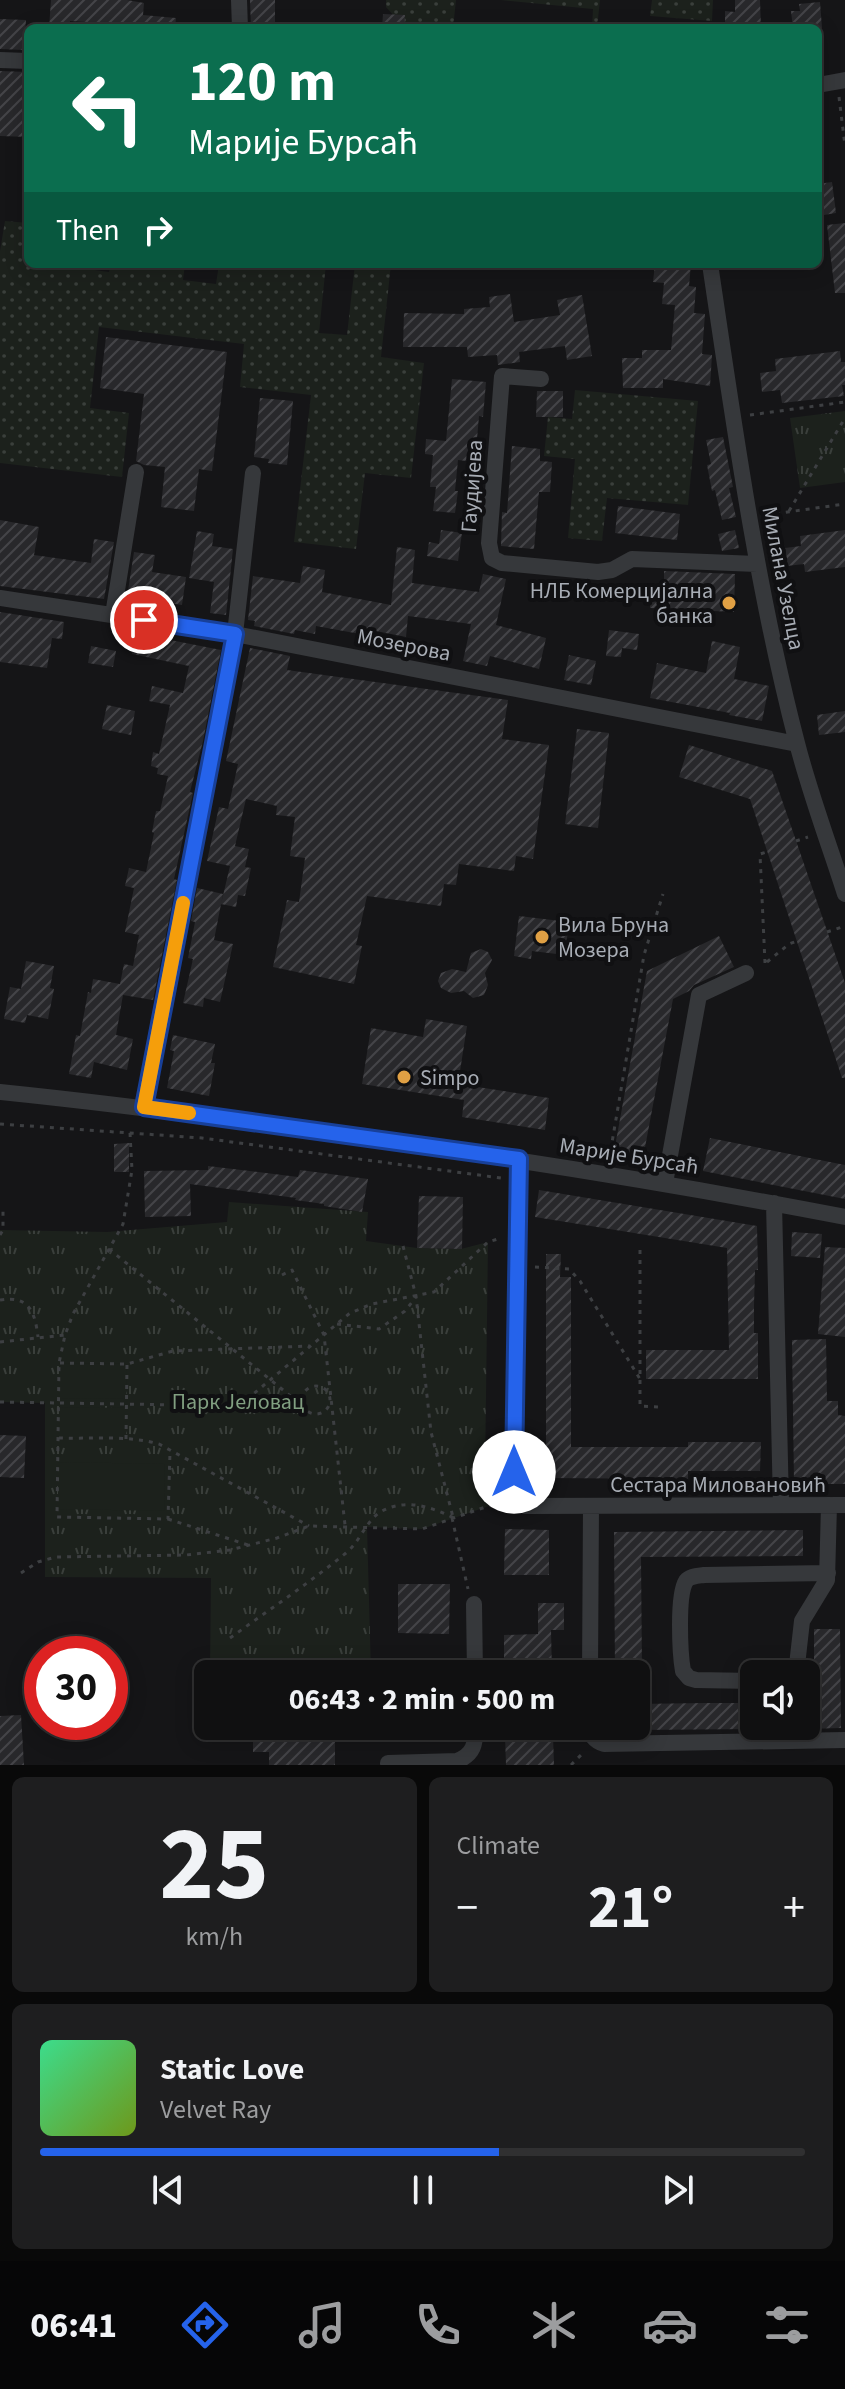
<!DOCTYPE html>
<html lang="en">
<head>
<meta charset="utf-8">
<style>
  :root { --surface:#101011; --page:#1e1e1f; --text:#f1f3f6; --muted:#9c9d9f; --line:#303031; --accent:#2563eb }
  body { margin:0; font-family:"Source Sans 3",sans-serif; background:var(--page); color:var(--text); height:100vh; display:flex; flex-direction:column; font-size:30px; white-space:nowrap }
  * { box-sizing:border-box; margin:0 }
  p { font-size:26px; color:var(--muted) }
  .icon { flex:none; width:44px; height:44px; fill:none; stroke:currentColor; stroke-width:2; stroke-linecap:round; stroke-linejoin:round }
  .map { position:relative; height:1765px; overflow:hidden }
  .side { display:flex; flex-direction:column; gap:12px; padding:12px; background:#090909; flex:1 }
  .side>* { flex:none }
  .hud { position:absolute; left:24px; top:24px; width:798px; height:244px; border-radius:12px; box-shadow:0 4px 20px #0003,0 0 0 2px var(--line); background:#0b6e4f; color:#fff; overflow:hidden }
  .fabs { position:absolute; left:740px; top:1660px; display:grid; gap:16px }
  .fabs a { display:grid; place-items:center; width:80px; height:80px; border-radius:12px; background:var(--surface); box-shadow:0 4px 20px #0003,0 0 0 2px var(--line); font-size:40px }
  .speed { position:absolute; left:24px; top:1636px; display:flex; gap:16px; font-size:40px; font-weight:700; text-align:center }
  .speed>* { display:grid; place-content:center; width:104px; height:104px; border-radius:50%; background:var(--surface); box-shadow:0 4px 20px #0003,0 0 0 2px var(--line); line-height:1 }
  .speed .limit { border:12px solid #d22; background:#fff; color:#111 }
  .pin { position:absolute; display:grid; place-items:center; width:68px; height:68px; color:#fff; margin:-34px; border:4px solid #fff; border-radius:50%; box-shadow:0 2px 8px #0007 }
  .me { position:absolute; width:88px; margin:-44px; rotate:0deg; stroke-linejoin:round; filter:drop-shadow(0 0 6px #0008) }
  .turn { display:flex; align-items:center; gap:28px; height:168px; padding:0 32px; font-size:36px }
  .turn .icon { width:104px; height:104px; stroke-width:2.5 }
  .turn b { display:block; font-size:56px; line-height:68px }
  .then { display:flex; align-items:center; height:76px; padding:0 32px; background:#0003; gap:16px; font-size:30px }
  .big { font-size:60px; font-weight:700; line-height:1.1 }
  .side .widget { flex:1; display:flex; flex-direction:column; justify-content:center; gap:12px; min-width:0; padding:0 28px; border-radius:12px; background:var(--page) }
  .side .dial { align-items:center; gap:0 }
  .dial b { font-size:104px; line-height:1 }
  .song { display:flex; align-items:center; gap:24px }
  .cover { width:96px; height:96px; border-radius:12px; background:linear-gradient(135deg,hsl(150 70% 55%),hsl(80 70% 35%)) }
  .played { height:8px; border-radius:4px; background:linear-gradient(90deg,var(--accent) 60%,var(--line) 60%) }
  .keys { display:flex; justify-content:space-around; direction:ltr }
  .heat { display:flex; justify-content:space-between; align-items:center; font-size:44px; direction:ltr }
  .side .tiles { flex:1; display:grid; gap:12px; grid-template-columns:1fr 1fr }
  .widget:last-child { grid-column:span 2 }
  .trip { position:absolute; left:194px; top:1660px; width:456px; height:80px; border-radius:12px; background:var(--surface); box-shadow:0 4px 20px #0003,0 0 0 2px var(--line); font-weight:700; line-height:80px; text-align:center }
  .menu { display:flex; height:128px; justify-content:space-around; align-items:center; background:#060607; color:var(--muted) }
  .menu .icon { width:56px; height:56px }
  .menu .on { color:var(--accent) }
  .menu b { font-size:36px; color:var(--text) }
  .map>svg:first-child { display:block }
  .grass { fill:url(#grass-dots) }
  .park { fill:url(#park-tufts) }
  .pitch { fill:#1c211c }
  .building { fill:url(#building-hatch) }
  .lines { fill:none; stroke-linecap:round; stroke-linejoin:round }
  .path { stroke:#3d3f42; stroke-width:3; stroke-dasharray:4 6; stroke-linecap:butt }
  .minor { stroke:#36383b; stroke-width:16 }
  .route-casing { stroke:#184099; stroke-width:20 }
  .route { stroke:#2563eb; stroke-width:14 }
  .slow { stroke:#f59e0b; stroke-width:14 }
  .poi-dot { fill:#e0a044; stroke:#101012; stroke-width:3 }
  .labels { text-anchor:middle; stroke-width:8; stroke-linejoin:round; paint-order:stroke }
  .street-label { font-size:22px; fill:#a8adb5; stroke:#101012 }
  .poi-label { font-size:22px; fill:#a8adb5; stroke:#101012; text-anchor:start }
  .park-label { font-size:22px; fill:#819f81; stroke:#101012 }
</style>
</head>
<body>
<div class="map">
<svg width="845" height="1765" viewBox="0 0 845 1765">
  <defs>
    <pattern id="grass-dots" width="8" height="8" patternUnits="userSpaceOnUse" patternTransform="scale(2)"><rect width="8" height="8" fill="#1c211c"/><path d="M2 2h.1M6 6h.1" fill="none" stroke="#3a3f3b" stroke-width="1.8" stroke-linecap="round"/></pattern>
    <pattern id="park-tufts" width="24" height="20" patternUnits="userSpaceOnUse" patternTransform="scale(2)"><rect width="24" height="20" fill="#1c211c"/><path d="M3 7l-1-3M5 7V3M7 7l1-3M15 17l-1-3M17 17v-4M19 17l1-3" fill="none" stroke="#3a3f3b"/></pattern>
    <pattern id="building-hatch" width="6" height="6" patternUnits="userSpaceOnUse" patternTransform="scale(2)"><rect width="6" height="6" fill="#28282b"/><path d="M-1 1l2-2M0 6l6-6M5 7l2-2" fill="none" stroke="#444448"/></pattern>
  </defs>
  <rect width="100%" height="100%" fill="#151517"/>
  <path class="grass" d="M 386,0 L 456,0 L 453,28 L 405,28 L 386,7 Z
    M 501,0 L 600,0 L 597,28 L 592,28 L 593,9 Z
    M 652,0 L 713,0 L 712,21 L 650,16 Z
    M 5,221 L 28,223 L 28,264 L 65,264 L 65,266 L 109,272 L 111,264 L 185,264 L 183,280 L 216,284 L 219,264 L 326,264 L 319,333 L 347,335 L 355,264 L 391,264 L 381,357 L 424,363 L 411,478 L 365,473 L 356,549 L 294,542 L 311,395 L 240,387 L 244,344 L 99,327 L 90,408 L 129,413 L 122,477 L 0,463 L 0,251 Z
    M 575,390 L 698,401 L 688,505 L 607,498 L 602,541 L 568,538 L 575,459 L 544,456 L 548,417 L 572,419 Z"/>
  <path class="park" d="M 845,411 L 845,482 L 800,488 L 790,418 Z
    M 229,1202 L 368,1212 L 366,1241 L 417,1248 L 461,1249 L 488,1242 L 485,1471 L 514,1472 L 515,1497 L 422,1529 L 367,1527 L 371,1674 L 210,1674 L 211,1578 L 45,1577 L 45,1403 L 0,1402 L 0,1230 L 107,1232 L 227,1222 Z"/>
  <path class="pitch" d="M 59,1363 L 127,1364 L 126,1399 L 59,1398 Z
    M 59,1407 L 126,1408 L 126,1439 L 59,1438 Z
    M 58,1462 L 165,1464 L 164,1511 L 58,1509 Z"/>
  <path class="building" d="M 51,0 L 127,0 L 144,3 L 143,15 L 176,18 L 175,28 L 104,28 L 104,23 L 70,21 L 69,28 L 49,28 Z
    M 250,0 L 275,0 L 275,28 L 251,28 Z
    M 735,0 L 760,0 L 761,28 L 725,28 L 725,11 L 735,12 Z
    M 820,2 L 822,28 L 793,28 L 791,11 L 800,11 L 799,4 Z
    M 383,14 L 405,15 L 404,28 L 382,28 Z
    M 0,19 L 26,20 L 24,50 L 0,49 Z
    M 0,71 L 28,72 L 28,137 L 0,136 Z
    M 832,182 L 836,213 L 818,216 L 818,184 Z
    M 845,223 L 845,293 L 835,293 L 827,225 Z
    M 655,264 L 691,264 L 689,286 L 696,287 L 694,313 L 705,314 L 702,354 L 712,355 L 710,386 L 663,379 L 663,388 L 623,388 L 622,358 L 642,358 L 642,350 L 671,350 L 675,305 L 662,304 L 664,283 L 653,282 Z
    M 510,294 L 514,322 L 560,315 L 557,300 L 582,295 L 592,356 L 567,360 L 565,346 L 519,352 L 520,362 L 498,365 L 497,355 L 468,357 L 467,347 L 403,347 L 404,313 L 464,314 L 464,309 L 490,307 L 489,297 Z
    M 106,337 L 227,352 L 212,471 L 199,469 L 194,511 L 161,507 L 165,467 L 144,465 L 136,461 L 144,394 L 100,388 Z
    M 840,351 L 841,362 L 845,362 L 845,385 L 842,385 L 844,396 L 782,403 L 780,390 L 762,392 L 760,373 L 776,371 L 775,359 Z
    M 452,379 L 486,382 L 483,417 L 479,416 L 475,462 L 458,460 L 455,491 L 458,491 L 455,513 L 433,511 L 436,487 L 430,487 L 433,455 L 425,454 L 426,439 L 446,441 Z
    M 537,391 L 563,391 L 563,417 L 536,417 Z
    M 260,398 L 293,401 L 287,465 L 268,463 L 269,459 L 254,457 Z
    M 723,437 L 733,487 L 729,488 L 736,517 L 722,520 L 715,490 L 712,491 L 707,465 L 711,464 L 706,440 Z
    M 512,446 L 540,449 L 540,461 L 552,462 L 550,492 L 539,492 L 534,549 L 501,546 L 502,512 L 507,513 Z
    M 618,506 L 680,514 L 677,540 L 615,533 Z
    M 0,520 L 39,527 L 34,555 L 91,563 L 94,539 L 114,542 L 104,599 L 0,586 Z
    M 441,530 L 462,533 L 458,561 L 427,556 L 429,542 L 439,544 Z
    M 735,530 L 739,548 L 722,551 L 718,534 Z
    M 845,530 L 845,567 L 805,572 L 804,564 L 787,566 L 785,548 L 801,546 L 800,536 Z
    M 197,531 L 214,534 L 212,546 L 233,549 L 226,615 L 210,613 L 214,582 L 189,578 Z
    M 397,547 L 415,550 L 412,583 L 479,592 L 483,574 L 506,579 L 496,625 L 546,638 L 539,669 L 490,656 L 487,666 L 463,661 L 471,624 L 408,616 L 406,637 L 361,628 L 360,634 L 316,626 L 315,634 L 295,630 L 294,634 L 254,626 L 255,621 L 248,620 L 253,576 L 300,583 L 303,566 L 325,570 L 322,592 L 391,605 Z
    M 134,552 L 155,555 L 152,572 L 186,577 L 182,605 L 127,597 Z
    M 664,571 L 735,574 L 734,612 L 650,608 L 651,587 L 664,587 Z
    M 0,612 L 64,622 L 62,639 L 52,638 L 47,668 L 0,662 Z
    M 609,630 L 639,634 L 637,650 L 622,648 L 621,657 L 606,656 Z
    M 135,633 L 221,650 L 203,741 L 190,792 L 193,793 L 174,879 L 177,880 L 153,1000 L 123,995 L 116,1035 L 133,1039 L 127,1070 L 94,1062 L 91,1078 L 69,1074 L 76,1035 L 80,1036 L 88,992 L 91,993 L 93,979 L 120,984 L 124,964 L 133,966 L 139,935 L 125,932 L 134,888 L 125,886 L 129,868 L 146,872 L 154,833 L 152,832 L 156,811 L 160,811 L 168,776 L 157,774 L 158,768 L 151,766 L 153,752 L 159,754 L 170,705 L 149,701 L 152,686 L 183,693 L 189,666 L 132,654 Z
    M 712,641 L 740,647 L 734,679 L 769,686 L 762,721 L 729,715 L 730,713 L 650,698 L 657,663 L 706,673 Z
    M 91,646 L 116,651 L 113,667 L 88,663 Z
    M 250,648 L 290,656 L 287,670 L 508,700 L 502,739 L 549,745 L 533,859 L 516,856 L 514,871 L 459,864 L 456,885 L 444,884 L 441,906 L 367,896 L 356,945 L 362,946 L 354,984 L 273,967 L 287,900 L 299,902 L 305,858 L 290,856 L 295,817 L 276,815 L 277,806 L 246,799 L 235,846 L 249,849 L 245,867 L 251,868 L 245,896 L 238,895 L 236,907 L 221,904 L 230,866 L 207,861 L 219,807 L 228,809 L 238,764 L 226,761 Z
    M 569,655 L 596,661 L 591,685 L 564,680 Z
    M 107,705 L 135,711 L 131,735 L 102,729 Z
    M 845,711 L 845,732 L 819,735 L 817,715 Z
    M 577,729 L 609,733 L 598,828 L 565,824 Z
    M 689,745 L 772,771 L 845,983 L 845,1078 L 842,1078 L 750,799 L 679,777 Z
    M 197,888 L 223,894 L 214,940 L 233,944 L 220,1002 L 204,998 L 203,1007 L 183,1003 L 193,959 L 188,958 L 195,922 L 191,921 Z
    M 519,916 L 569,922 L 565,955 L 532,951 L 531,959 L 514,956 Z
    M 719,936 L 734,967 L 694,985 L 689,991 L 673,999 L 643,1158 L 614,1152 L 647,971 Z
    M 481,949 L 488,952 L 492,960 L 485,973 L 488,985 L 484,995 L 473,998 L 464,991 L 451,993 L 441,988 L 438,981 L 441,973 L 452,969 L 466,972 L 471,953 Z
    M 26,961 L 54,966 L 50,988 L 54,989 L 48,1019 L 27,1015 L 25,1023 L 4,1019 L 10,987 L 21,989 Z
    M 426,1019 L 467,1026 L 458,1084 L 549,1098 L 545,1130 L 462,1117 L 464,1100 L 362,1084 L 371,1028 L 423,1037 Z
    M 173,1035 L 215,1044 L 211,1063 L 215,1063 L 209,1096 L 167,1088 L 174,1051 L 170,1050 Z
    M 710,1138 L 845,1165 L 845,1199 L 703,1171 Z
    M 129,1143 L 129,1172 L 114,1172 L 114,1144 Z
    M 208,1166 L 298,1177 L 300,1170 L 368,1179 L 362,1212 L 324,1206 L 324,1204 L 295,1200 L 296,1198 L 190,1184 L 191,1216 L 145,1217 L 144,1171 L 208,1170 Z
    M 539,1190 L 757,1226 L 758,1270 L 755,1270 L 754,1305 L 754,1333 L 758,1333 L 758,1379 L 646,1379 L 646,1350 L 729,1350 L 727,1248 L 535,1217 Z
    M 419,1196 L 463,1197 L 462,1249 L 417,1248 Z
    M 792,1232 L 822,1234 L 820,1258 L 791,1256 Z
    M 825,1247 L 845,1248 L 845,1337 L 818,1334 Z
    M 546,1254 L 561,1254 L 560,1277 L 571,1277 L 571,1447 L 688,1447 L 688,1442 L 761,1442 L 760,1471 L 688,1471 L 688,1479 L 546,1478 Z
    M 826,1339 L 827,1401 L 838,1401 L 838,1415 L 845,1416 L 845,1484 L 814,1484 L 814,1482 L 794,1482 L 792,1340 Z
    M 0,1435 L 26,1436 L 24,1478 L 0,1477 Z
    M 505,1529 L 549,1530 L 549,1575 L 504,1575 Z
    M 803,1530 L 803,1556 L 641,1557 L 642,1674 L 615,1674 L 614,1532 Z
    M 398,1584 L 450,1584 L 449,1634 L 398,1633 Z
    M 538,1603 L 564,1603 L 564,1630 L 551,1630 L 552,1674 L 504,1674 L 504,1635 L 538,1634 Z
    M 814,1629 L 840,1629 L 841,1728 L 806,1729 L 806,1714 L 814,1714 Z
    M 705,1703 L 754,1703 L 754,1729 L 636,1730 L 636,1704 Z
    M 21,1715 L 24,1765 L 0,1765 L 0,1716 Z
    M 335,1726 L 335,1765 L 269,1765 L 269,1752 L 253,1752 L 253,1727 Z
    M 402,1726 L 450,1726 L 450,1742 L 402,1741 Z
    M 553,1735 L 554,1765 L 506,1765 L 505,1736 Z"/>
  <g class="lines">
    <path class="path" d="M 839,97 L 845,146
      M 750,415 L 845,402
      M 789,511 L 845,418
      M 766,515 L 845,504
      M 796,841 L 808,837
      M 827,932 L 845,926
      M 767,962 L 789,944 L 797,941
      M 765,963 L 760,854 L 767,852
      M 0,1124 L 202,1138 L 501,1178
      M 130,1133 L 132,1170 L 123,1224 L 73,1314 L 65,1335 L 59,1363 L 57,1517 L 168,1519 L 170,1452
      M 609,1160 L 644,955 L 663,894
      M 0,1235 L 3,1230 L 3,1208
      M 403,1246 L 416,1296 L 431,1432 L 453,1517
      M 109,1249 L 304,1407
      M 640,1250 L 640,1406 L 660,1407
      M 535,1267 L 569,1269 L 580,1281 L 640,1379
      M 282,1275 L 292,1270 L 324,1335 L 345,1525
      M 0,1300 C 29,1295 35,1312 38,1337
      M 337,1324 L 379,1329 L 405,1311 L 416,1297
      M 0,1342 L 65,1335
      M 60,1363 L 127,1364 L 173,1351 L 310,1346
      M302 1400a14 14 0 1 1 28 0a14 14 0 1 1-28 0Z
      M 0,1402 L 304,1407
      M 239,1406 L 350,1313 L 372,1304 L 434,1292 L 488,1242 L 501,1238
      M 59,1438 C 91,1439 128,1435 159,1444 L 309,1526
      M 126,1439 L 127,1364
      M 452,1518 L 468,1589
      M 168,1519 L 248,1545
      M 21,1573 L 38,1562 L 56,1557 L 186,1555 L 230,1550 L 277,1538 L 309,1526 L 422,1529 L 500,1502
      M 230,1638 C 269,1610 309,1583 346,1553 C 360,1542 366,1520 382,1511 C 407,1498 431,1507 454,1518
      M 571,1765 L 584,1752"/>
    <path class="minor" d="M 239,0 L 240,28
      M 0,60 L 28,61
      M 818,85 L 845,80
      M 710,264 C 734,424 756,586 797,743 C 810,794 829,844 845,894
      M 541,379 L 502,376 L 489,543 L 492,558 L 502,563 L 598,572 L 612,570 L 632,559 L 757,564
      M 0,598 L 235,634 L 797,744
      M 113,615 L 136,472
      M 0,1092 C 127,1105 253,1122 379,1140 C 535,1162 690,1187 845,1217
      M 144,1107 L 235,634 L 253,473
      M 519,1159 L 514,1472 C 514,1485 511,1500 525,1506 L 845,1505
      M 665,1183 L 699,995 L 746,973
      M 774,1203 L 781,1505
      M 474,1604 L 475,1674
      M 590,1674 L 591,1506
      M 796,1674 L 802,1621 L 827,1580 L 829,1505
      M 754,1681 L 696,1680 L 689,1678 L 683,1671 C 680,1654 677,1595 686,1581 C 690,1576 697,1576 704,1575 L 828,1573
      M 590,1726 C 590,1736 595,1741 604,1744 L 845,1740
      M 388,1763 L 457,1761 C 475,1754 475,1743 476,1726"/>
  </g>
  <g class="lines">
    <defs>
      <path id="route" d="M 144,620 L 235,634 L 144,1107 L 519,1159 L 514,1472"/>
    </defs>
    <use href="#route" class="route-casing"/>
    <use href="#route" class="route"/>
    <path class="slow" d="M 183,903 L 144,1107 L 189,1113"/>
  </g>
  <g class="poi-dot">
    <circle cx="729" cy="603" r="8"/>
    <circle cx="542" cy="937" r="8"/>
    <circle cx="404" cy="1077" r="8"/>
  </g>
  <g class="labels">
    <g class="street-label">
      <text transform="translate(471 486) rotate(-86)" y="8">Гаудијева</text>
      <text transform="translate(784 578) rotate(79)" y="8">Милана Узелца</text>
      <text transform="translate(404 644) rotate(11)" y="8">Мозерова</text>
      <text transform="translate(629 1155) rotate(9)" y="8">Марије Бурсаћ</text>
      <text x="718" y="1492">Сестара Миловановић</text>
    </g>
    <g class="poi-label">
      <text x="713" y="598" text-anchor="end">НЛБ Комерцијална<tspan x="713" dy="25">банка</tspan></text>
      <text x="558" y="932">Вила Бруна<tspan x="558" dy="25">Мозера</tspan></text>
      <text x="420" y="1085">Simpo</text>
    </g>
    <g class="park-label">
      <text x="238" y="1409">Парк Јеловац</text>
    </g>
  </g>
</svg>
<div class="fabs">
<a><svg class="icon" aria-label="sound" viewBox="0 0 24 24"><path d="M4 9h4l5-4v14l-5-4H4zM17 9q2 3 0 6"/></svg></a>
</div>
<div class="speed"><div class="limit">30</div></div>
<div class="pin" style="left:144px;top:620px;background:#d93025"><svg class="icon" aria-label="arrive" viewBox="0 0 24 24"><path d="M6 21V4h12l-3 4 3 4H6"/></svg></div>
<svg class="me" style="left:514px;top:1472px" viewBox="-20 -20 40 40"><circle r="19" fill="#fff"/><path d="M0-13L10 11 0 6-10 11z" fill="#2563eb"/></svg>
<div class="trip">06:43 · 2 min · 500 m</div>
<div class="hud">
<div class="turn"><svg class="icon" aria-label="left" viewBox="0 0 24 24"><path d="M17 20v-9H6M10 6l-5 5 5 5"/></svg><div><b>120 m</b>Марије Бурсаћ</div></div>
<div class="then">Then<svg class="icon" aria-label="right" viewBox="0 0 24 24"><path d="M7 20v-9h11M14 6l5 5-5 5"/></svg></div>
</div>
</div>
<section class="side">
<div class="tiles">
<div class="widget dial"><b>25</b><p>km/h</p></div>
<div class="widget"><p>Climate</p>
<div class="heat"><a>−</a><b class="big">21°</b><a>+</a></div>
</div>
<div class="widget">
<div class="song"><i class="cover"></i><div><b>Static Love</b><p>Velvet Ray</p></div></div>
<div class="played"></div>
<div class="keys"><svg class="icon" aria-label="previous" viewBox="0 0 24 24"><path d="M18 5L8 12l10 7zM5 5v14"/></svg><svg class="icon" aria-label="pause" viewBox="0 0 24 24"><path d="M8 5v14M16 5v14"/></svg><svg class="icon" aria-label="next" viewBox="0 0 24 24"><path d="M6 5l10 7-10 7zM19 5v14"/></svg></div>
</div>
</div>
</section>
<nav class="menu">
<b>06:41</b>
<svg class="icon on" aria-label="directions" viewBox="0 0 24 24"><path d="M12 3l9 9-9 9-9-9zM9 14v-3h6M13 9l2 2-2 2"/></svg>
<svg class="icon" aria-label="music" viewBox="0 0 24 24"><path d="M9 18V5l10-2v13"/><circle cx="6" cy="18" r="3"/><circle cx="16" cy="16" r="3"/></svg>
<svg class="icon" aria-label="phone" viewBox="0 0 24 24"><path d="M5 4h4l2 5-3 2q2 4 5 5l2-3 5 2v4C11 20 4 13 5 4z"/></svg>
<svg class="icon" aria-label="climate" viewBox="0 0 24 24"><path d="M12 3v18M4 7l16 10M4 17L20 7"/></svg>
<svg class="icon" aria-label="car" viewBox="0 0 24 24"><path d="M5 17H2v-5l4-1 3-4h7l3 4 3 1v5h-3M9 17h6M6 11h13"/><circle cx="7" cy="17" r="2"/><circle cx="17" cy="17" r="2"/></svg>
<svg class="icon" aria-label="filters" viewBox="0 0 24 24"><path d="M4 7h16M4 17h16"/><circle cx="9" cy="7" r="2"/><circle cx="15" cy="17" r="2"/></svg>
</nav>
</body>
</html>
